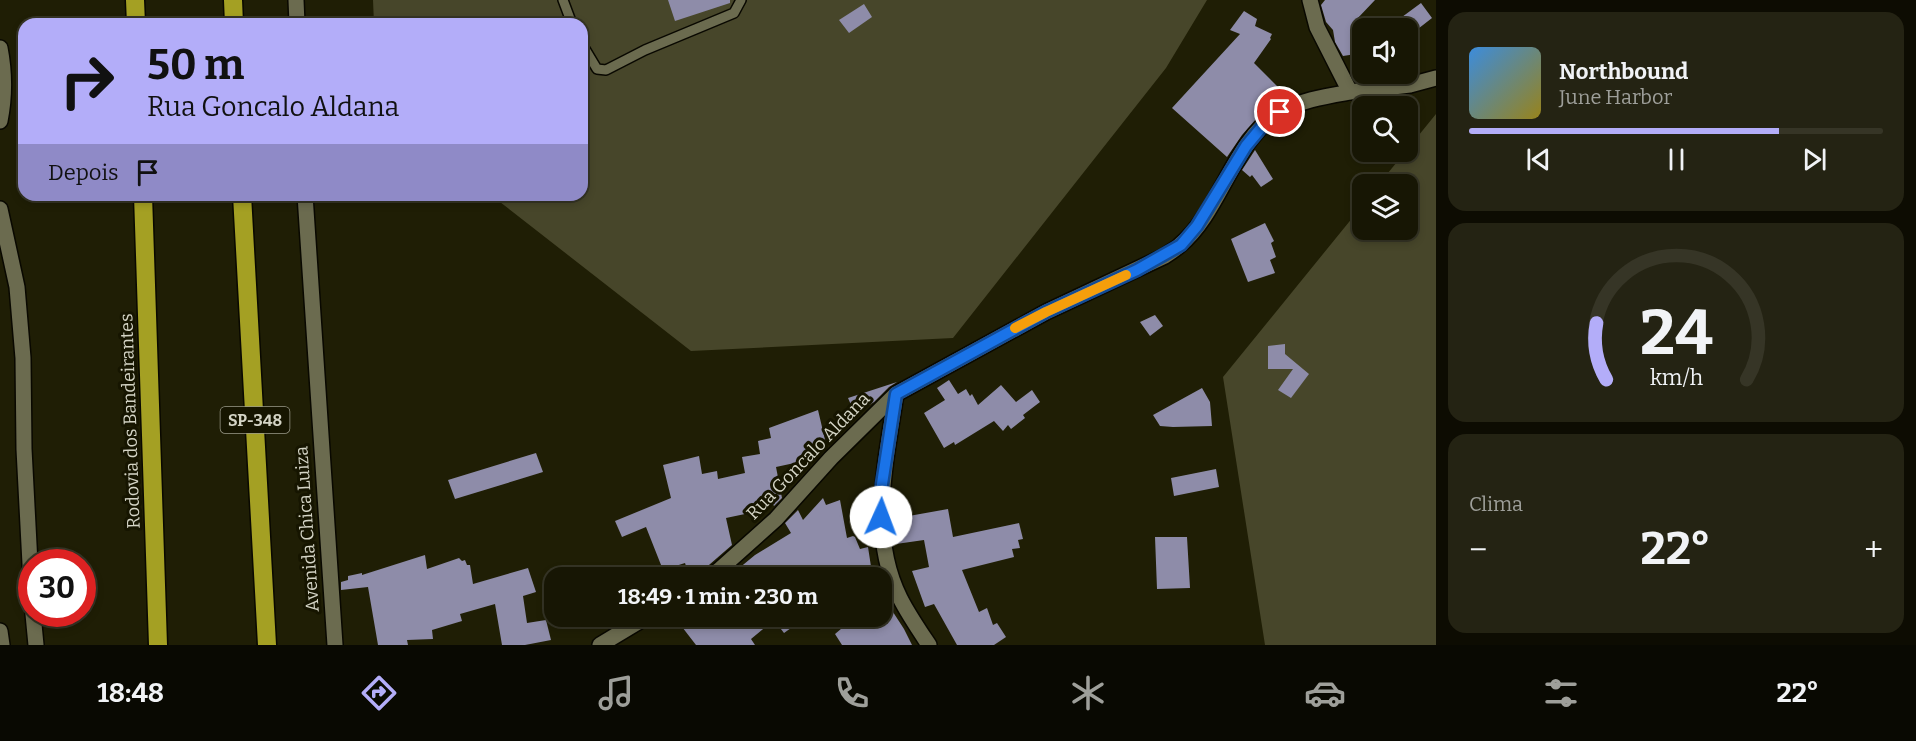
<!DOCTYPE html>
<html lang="pt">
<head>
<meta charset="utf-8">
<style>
  :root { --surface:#171604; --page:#242313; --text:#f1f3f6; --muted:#9e9f9a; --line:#363526; --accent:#b3adf9 }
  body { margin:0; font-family:Bitter,serif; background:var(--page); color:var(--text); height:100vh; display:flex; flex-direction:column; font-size:22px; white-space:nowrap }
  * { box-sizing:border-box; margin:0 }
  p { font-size:20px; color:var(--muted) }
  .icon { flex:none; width:33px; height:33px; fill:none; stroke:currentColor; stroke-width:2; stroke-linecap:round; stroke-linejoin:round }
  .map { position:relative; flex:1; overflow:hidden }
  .drawer { display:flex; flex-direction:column; gap:12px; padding:12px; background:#0d0c02; width:480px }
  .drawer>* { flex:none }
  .banner { position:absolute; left:18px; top:18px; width:570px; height:183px; border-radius:18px; box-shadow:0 3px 9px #0003,0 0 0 2px var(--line); background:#b3adf9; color:#111; overflow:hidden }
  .buttons { position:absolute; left:1352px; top:18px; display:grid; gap:12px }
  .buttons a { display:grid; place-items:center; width:66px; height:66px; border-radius:12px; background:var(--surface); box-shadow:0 3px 9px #0003,0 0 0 2px var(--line); font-size:30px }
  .speed { position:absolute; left:18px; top:549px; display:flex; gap:12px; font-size:30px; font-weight:700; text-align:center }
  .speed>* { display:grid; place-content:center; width:78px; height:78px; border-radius:50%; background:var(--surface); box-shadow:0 3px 9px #0003,0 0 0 2px var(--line); line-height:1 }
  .speed .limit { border:9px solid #d22; background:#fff; color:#111 }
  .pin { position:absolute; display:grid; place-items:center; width:51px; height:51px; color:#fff; margin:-26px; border:3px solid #fff; border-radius:50%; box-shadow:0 2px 6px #0007 }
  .me { position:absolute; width:66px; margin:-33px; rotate:2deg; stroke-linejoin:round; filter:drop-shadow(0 0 4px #0008) }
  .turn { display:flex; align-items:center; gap:21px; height:126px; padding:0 30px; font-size:27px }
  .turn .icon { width:78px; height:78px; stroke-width:2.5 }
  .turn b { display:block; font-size:42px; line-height:51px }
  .then { display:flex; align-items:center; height:57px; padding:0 30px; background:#0003; gap:12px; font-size:22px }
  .big { font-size:45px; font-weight:700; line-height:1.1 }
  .drawer .tile { flex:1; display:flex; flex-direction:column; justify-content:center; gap:9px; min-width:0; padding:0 21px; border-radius:18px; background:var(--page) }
  .drawer .dial { align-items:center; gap:0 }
  .dial svg { height:156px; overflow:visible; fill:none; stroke:var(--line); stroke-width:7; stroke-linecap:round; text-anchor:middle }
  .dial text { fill:var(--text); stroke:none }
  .song { display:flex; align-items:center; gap:18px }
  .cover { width:72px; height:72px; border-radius:9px; background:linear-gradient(135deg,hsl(210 70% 55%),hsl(50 70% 35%)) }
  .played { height:6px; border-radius:3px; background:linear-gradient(90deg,var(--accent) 75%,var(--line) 75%) }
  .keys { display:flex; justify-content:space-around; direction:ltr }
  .heat { display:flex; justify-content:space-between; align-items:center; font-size:33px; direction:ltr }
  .trip { position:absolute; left:544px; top:567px; width:348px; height:60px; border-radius:18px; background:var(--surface); box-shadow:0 3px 9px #0003,0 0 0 2px var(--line); font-weight:700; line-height:60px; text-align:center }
  .dock { display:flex; height:96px; justify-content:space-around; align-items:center; background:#090902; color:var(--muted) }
  .dock .icon { width:42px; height:42px }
  .dock .current { color:var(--accent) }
  .dock b { font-size:27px; color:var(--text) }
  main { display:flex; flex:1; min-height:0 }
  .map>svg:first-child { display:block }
  .green { fill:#47462a }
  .building { fill:#8e8ca9 }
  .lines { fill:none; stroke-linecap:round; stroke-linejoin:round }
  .lane-casing { stroke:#090800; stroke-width:12 }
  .street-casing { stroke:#090800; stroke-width:18 }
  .secondary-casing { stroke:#090800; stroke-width:18 }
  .highway-casing { stroke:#090800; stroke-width:21 }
  .lane { stroke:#6b6b4f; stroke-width:9 }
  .street { stroke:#6b6b4f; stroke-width:15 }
  .secondary { stroke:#6b6b4f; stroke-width:15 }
  .highway { stroke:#a4a023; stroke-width:18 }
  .route-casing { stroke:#114b97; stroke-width:15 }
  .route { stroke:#1a73e8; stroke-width:10 }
  .slow { stroke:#f59e0b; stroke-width:10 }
  .labels { text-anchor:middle; stroke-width:6; stroke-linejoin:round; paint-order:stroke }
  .shield { fill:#161500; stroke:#9b9b8a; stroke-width:1.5 }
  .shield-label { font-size:16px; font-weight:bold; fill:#d4d4c5 }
  .street-label { font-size:18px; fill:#d4d4c5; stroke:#161500 }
</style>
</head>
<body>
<main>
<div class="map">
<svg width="1436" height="645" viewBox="0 0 1436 645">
  <rect width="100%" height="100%" fill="#1f1e05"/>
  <path class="green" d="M 373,0 L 1207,0 L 1166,68 L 953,338 L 691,351 L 491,195 L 582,195 L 582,24 L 374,24 Z
    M 1436,114 L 1436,645 L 1265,645 L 1223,377 L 1362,206 L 1362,230 L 1407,230 L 1407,184 L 1379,184 Z"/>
  <path class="building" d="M 668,0 L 730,0 L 730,3 L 675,21 Z
    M 1325,0 L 1375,0 L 1356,20 L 1356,54 L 1343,56 L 1335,42 L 1333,30 L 1326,22 L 1321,5 Z
    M 1421,3 L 1432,18 L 1414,32 L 1402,17 Z
    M 864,4 L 872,17 L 849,33 L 839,20 Z
    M 1244,11 L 1257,19 L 1255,26 L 1272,34 L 1270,38 L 1271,39 L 1254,63 L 1281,90 L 1272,99 L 1275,101 L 1269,109 L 1256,119 L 1242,135 L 1227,157 L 1172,108 L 1240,34 L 1230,30 Z
    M 1255,150 L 1273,179 L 1261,187 L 1252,175 L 1250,177 L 1242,170 Z
    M 1265,223 L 1274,241 L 1271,243 L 1276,257 L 1270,260 L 1275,273 L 1248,282 L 1231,239 Z
    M 1155,315 L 1163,326 L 1150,336 L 1140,322 Z
    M 1285,344 L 1285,354 L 1309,374 L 1291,398 L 1278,390 L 1293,369 L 1268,369 L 1268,346 Z
    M 949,380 L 958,394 L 966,389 L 970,396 L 972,394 L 978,405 L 1001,385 L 1016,402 L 1032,390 L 1040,402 L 1023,415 L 1025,418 L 1011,429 L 1008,425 L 1003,431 L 994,421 L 955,445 L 954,442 L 944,448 L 924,413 L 945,400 L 937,388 Z
    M 897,382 L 889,387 L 874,402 L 855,414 L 848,398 Z
    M 1202,388 L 1210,402 L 1212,426 L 1173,427 L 1160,426 L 1153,415 Z
    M 818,410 L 826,444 L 813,459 L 776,467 L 782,498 L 774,506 L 771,501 L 764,510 L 726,518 L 732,545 L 702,571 L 698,578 L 690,578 L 685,563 L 663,570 L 646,527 L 622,537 L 615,521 L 671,498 L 663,465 L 699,456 L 702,474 L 717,471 L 718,479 L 745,473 L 742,457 L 760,454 L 758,441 L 771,438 L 769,428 Z
    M 536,453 L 543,472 L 455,499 L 448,480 Z
    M 1216,469 L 1219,487 L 1174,496 L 1171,478 Z
    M 823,498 L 826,505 L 840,500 L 847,538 L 853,536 L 855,537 L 860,549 L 868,547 L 872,573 L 864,578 L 725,578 L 737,567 L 738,569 L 755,555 L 791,533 L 785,523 L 798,510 L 803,520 Z
    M 948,509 L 953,537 L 1019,523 L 1023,539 L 1018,540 L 1020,548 L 1012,549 L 1014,557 L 962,570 L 979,612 L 987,608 L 993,625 L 997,623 L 1006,637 L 994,645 L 957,645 L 934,604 L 925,607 L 912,571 L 929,567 L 924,540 L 896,544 L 892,519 Z
    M 1155,537 L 1187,537 L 1190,588 L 1157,589 Z
    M 425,555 L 427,569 L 459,558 L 462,561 L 465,560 L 467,565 L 470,565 L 473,584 L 528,568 L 536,592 L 523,596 L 527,623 L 546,620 L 551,640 L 525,645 L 502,645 L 495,604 L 460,614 L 462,621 L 432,630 L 433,639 L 407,640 L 408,645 L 378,645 L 368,587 L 341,590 L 341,582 L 348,580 L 348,576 L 362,573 L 362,575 Z
    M 882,595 L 904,629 L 912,645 L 842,645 L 835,634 L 848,623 L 845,616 L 882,616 Z
    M 688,616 L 808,616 L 784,633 L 774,620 L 751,639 L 755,645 L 696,645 L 679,623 Z"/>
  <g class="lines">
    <defs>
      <path id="lane" d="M 563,0 L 572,24
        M 582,44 L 597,69 L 606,70 L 645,50 L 734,13 L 741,0"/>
      <path id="street" d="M 0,48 C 5,74 5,96 0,121
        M 1350,92 L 1410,85 L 1436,78
        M 0,209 L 17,287 L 23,358 L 24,449 L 32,602
        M 896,394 C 886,462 868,534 900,598 C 908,614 919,630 929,645
        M 708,578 L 719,570 L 776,519 L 831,458 L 896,394 L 1046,312 L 1165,256 C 1170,252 1176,249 1180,245 C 1221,211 1232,142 1279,113 C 1300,100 1327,96 1350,92 L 1317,27 L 1310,0
        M 33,614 L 36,645
        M 0,631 L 2,645
        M 600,645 L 648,616"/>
      <path id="secondary" d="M 296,0 L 297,24
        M 305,195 L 335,645"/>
      <path id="highway" d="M 135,0 L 136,24
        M 233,0 L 234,24
        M 143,195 L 158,645
        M 242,195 L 267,645"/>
    </defs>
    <use href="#lane" class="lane-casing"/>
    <use href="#street" class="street-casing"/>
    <use href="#secondary" class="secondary-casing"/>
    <use href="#highway" class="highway-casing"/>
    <use href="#lane" class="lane"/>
    <use href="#street" class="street"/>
    <use href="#secondary" class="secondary"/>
    <use href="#highway" class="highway"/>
  </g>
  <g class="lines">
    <defs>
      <path id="route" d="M 881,517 L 882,484 L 896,394 L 1046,312 L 1137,270 L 1181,245 L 1197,226 L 1246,146 L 1261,128 L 1280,112"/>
    </defs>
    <use href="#route" class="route-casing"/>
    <use href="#route" class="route"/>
    <path class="slow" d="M 1015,328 L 1046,312 L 1126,275"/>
  </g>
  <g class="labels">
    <rect class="shield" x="220.5" y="407" width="69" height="26" rx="4.5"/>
    <g class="shield-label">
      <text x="255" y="426">SP-348</text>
    </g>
    <g class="street-label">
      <text transform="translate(130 421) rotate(-92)" y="6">Rodovia dos Bandeirantes</text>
      <text transform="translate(808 456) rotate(-46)" y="6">Rua Goncalo Aldana</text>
      <text transform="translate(307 529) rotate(-94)" y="6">Avenida Chica Luiza</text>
    </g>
  </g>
</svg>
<div class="buttons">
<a><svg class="icon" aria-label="sound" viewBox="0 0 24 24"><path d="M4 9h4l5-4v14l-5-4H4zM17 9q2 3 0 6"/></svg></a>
<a><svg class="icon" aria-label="search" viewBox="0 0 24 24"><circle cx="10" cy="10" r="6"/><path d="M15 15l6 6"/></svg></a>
<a><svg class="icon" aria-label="layers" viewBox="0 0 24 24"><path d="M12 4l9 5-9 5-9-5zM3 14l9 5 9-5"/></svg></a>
</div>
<div class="speed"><div class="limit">30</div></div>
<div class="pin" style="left:1280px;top:112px;background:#d93025"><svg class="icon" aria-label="arrive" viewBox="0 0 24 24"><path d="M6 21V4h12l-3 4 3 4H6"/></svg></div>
<svg class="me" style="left:881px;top:517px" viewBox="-20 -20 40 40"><circle r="19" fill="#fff"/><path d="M0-13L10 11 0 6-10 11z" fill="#1a73e8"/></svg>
<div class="trip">18:49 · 1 min · 230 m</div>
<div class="banner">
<div class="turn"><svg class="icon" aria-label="right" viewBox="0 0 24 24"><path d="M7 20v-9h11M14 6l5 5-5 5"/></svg><div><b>50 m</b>Rua Goncalo Aldana</div></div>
<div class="then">Depois<svg class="icon" aria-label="arrive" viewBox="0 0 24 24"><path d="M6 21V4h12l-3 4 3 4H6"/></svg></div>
</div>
</div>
<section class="drawer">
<div class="tile">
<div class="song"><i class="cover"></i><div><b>Northbound</b><p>June Harbor</p></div></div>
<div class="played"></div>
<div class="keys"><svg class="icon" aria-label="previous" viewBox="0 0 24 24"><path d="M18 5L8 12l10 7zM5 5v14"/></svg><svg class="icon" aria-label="pause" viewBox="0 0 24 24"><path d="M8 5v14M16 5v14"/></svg><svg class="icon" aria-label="next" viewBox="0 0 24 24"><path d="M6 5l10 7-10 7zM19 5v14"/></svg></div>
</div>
<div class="tile dial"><svg viewBox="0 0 100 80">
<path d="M14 69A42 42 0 1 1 86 69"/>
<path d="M14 69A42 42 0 0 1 9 40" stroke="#b3adf9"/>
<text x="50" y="56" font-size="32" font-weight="700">24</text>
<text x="50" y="72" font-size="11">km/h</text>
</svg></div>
<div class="tile"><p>Clima</p>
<div class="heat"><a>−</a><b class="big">22°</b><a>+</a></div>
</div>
</section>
</main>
<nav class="dock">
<b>18:48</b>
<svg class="icon current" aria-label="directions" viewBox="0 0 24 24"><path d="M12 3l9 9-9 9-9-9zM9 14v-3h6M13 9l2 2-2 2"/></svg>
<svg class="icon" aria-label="music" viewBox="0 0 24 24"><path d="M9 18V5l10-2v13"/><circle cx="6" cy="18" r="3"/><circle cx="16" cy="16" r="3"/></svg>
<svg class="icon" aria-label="phone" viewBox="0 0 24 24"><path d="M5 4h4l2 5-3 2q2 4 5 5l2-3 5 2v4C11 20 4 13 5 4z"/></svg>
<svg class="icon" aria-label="climate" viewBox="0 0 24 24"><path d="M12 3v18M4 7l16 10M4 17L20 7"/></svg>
<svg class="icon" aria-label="car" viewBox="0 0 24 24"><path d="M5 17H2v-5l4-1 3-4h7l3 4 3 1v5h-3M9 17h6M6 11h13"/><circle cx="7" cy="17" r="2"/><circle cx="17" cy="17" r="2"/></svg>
<svg class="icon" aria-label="filters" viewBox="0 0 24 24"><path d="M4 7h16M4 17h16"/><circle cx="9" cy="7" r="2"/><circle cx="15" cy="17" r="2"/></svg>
<b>22°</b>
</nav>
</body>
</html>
